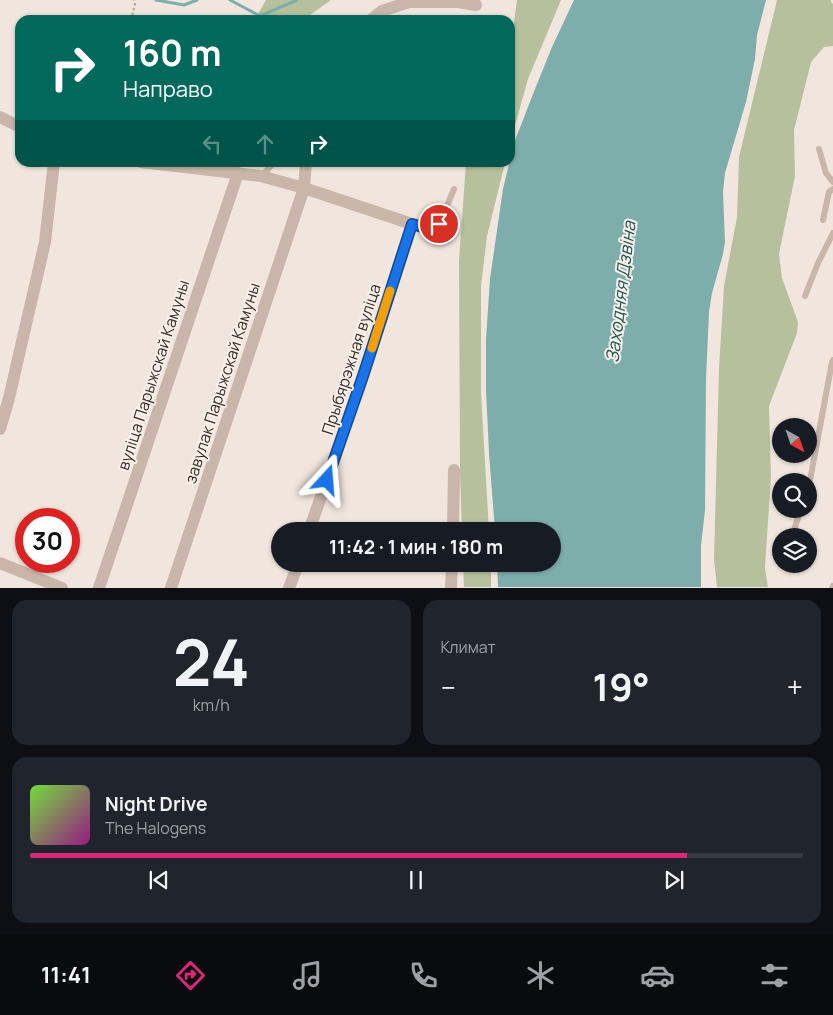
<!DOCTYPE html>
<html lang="ru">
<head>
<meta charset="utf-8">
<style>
  :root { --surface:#171b24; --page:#20242c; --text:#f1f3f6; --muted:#9ea1a6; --line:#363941; --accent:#db2777 }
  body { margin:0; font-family:Manrope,sans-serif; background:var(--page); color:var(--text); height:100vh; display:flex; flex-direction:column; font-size:19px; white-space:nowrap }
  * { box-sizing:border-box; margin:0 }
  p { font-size:16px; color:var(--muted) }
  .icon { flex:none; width:28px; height:28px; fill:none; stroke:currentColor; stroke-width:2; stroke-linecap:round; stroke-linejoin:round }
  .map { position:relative; height:588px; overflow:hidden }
  .side { display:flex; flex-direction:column; gap:12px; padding:12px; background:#0d0f14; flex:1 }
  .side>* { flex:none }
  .top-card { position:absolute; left:15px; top:15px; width:500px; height:152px; border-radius:15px; box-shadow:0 1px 4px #0004; background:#00695c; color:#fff; overflow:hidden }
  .needle { width:32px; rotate:140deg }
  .tools { position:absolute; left:772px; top:418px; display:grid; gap:10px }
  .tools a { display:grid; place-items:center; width:45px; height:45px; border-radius:50%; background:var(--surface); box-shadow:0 1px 4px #0004; font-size:25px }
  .speed { position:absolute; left:15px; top:508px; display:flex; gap:10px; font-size:25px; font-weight:700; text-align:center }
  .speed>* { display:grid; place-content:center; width:65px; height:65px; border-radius:50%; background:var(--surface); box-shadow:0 1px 4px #0004; line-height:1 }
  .speed .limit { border:8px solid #d22; background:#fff; color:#111 }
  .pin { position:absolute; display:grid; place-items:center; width:42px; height:42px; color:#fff; margin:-21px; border:2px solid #fff; border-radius:50%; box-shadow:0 1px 5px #0007 }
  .me { position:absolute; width:55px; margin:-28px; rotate:19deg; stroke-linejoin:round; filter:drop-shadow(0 0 4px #0008) }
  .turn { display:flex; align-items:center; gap:18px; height:105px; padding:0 25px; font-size:22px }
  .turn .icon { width:65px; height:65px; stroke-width:2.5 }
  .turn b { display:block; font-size:35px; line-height:42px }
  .lanes { display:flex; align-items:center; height:48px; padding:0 25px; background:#0003; justify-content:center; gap:25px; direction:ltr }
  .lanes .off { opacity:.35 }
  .big { font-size:38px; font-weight:700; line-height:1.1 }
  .side .widget { flex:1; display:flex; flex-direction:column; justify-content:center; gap:8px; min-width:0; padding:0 18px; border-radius:15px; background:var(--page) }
  .side .dial { align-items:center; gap:0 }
  .dial b { font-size:65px; line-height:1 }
  .song { display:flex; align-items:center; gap:15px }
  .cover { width:60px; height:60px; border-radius:8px; background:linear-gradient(135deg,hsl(100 70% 55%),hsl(310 70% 35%)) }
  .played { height:5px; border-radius:2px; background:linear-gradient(90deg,var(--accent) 85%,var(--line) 85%) }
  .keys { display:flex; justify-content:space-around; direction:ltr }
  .heat { display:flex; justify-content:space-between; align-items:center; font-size:28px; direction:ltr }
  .side .tiles { flex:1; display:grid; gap:12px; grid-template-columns:1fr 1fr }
  .widget:last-child { grid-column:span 2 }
  .trip { position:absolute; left:271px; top:522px; width:290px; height:50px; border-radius:25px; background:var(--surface); box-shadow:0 1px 4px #0004; font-weight:700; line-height:50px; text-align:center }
  .dock { display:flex; height:80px; justify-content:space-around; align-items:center; background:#090b0e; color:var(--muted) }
  .dock .icon { width:35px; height:35px }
  .dock .current { color:var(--accent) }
  .dock b { font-size:22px; color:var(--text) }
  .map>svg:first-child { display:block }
  .green { fill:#b7c09d }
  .water { fill:#7daeab }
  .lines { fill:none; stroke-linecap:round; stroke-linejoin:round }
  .stream { stroke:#7daeab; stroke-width:3 }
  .path { stroke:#b59f93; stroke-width:2; stroke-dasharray:2.5 2.5; stroke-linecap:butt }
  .lane { stroke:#c9b5a9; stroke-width:6 }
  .street { stroke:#c9b5a9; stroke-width:12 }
  .route-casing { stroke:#114b97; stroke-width:12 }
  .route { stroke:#1a73e8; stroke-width:9 }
  .slow { stroke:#f59e0b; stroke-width:9 }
  .labels { text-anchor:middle; stroke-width:4; stroke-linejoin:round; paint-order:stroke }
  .street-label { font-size:16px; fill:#362c29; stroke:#f9f0e9 }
  .water-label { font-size:18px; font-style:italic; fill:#1f5755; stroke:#f9f0e9 }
</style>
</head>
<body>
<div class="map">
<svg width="833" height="588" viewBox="0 0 833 588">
  <rect width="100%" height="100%" fill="#f1e6dd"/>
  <path class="green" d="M 266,0 L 331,0 L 303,20 L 256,20 L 255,19 Z
    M 517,0 L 561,0 L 528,79 L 510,143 L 510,32 L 513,29 Z
    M 777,0 L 831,0 L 831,2 L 833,4 L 833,46 L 824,47 L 811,62 L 794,130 L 795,176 L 779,254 L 782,278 L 798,322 L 797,333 L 769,406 L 771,476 L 765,568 L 768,587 L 717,587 L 714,560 L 719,368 L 724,286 L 737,217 L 739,157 Z
    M 466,163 L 505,163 L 487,236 L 481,286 L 481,393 L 489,531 L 462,531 L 460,473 L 459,260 Z
    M 463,564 L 491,564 L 491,587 L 464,587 Z"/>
  <path class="water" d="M 574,0 L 766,0 L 757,35 L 755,59 L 746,102 L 725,173 L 723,192 L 725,242 L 723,254 L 712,293 L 709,312 L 706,379 L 705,510 L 701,546 L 701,587 L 498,587 L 497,564 L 552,564 L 552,531 L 495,531 L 489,453 L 486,390 L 486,339 L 490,279 L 503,189 L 514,143 L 535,89 L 552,47 Z"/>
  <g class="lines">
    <path class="stream" d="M 156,0 L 184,5 L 197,0
      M 230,0 L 260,16 L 297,0"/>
    <path class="path" d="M 131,20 L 135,4 L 134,0"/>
    <path class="lane" d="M 819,149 L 826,173 L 833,182
      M 262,175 L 275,162
      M 823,220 L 829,192 L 833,189
      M 412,224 L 426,228 L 439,225 L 454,189
      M 805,296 L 818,263 L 833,233
      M 809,486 L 832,362 L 833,360
      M 792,536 L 801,509
      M 832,588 L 833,586"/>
    <path class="street" d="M 371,20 L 382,11 L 409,2 L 458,2 L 476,5
      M 0,117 L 20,127
      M 141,162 L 261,176 L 304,188 L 412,224 L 363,376 L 309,531
      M 0,429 L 9,398 L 45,242 L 54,162
      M 453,531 L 454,470
      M 0,563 L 62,588
      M 99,588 L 238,173
      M 171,588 L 304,188 L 306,162
      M 289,588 L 298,564
      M 451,588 L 452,564"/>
  </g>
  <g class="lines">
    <defs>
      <path id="route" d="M 327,480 L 363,376 L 412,224 L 426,228 L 439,224"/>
    </defs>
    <use href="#route" class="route-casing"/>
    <use href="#route" class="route"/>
    <path class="slow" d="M 372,348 L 390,291"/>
  </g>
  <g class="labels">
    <g class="street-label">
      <text transform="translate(351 359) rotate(-72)" y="6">Прыбярэжная вуліца</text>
      <text transform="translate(153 375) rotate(-72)" y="6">вуліца Парыжскай Камуны</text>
      <text transform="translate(222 383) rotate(-72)" y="6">завулак Парыжскай Камуны</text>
    </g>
    <g class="water-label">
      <text transform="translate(621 292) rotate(-83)" y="6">Заходняя Дзвіна</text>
    </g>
  </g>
</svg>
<div class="tools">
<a><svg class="needle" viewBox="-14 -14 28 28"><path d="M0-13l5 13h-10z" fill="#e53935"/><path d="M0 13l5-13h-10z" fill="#9ea1a6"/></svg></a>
<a><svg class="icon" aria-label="search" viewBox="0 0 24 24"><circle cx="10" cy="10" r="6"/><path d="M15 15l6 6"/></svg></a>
<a><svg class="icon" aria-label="layers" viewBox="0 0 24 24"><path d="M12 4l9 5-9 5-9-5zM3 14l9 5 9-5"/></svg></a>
</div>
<div class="speed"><div class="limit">30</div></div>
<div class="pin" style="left:439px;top:224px;background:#d93025"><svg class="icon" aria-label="arrive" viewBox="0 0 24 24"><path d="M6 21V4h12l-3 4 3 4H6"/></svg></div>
<svg class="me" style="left:327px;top:480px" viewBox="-20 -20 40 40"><path d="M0-17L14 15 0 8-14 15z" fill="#1a73e8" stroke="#fff" stroke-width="4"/></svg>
<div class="trip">11:42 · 1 мин · 180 m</div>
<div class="top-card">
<div class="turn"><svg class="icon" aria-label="right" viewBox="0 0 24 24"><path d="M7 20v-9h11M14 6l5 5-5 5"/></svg><div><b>160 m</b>Направо</div></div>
<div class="lanes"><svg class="icon off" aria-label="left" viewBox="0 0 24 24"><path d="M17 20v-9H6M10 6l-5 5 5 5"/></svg><svg class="icon off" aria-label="ahead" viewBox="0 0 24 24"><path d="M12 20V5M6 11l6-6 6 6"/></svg><svg class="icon" aria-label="right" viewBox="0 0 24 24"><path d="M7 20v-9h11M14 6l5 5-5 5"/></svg></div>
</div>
</div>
<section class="side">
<div class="tiles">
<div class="widget dial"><b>24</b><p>km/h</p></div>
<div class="widget"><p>Климат</p>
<div class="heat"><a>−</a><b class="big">19°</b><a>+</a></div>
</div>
<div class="widget">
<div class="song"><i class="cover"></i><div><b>Night Drive</b><p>The Halogens</p></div></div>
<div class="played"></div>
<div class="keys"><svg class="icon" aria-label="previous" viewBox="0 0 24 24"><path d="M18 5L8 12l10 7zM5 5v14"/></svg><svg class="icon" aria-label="pause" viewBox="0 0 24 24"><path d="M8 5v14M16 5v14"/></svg><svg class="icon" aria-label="next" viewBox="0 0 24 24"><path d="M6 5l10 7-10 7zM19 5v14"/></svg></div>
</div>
</div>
</section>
<nav class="dock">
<b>11:41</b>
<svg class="icon current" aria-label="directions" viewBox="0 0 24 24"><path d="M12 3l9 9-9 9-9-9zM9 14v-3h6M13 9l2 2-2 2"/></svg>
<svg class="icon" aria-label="music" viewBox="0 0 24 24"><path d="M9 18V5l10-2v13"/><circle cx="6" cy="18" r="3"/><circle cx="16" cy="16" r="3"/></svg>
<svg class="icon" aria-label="phone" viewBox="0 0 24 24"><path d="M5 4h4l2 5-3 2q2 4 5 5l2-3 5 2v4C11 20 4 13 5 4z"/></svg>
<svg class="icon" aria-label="climate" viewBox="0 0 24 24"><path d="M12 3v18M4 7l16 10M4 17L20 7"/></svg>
<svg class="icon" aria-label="car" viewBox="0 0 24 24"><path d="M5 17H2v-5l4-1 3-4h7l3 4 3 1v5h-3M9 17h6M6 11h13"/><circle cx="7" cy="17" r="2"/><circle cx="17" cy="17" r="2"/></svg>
<svg class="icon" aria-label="filters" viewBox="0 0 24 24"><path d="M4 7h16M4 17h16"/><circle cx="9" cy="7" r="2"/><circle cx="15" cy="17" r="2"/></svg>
</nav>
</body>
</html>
